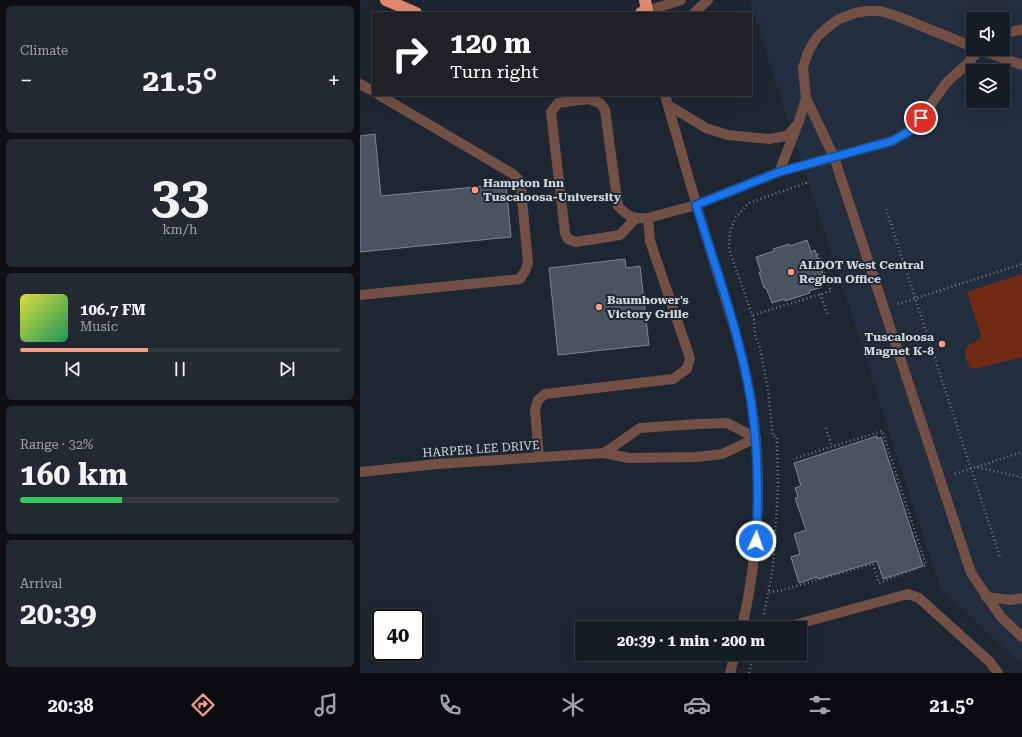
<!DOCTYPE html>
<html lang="en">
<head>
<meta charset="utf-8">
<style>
  :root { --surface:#161c25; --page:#232932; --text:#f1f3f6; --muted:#9ea1a7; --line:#353a42; --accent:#f39f85 }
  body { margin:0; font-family:"Roboto Serif",serif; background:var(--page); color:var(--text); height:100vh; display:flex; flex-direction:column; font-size:15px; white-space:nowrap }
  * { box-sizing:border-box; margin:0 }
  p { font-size:13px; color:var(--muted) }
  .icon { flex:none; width:22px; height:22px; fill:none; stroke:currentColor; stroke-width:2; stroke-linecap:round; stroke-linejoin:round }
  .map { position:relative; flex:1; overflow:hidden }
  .side { display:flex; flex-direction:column; gap:6px; padding:6px; background:#0c0f14; width:360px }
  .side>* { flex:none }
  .top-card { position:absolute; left:12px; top:12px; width:380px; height:84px; border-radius:0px; box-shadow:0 4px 16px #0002,0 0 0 1px var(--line); background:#202124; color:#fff; overflow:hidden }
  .tools { position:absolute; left:606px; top:12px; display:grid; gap:8px }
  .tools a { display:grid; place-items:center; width:44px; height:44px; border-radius:0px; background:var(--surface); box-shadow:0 4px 16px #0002,0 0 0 1px var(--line); font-size:20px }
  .speed { position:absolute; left:12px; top:609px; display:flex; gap:8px; font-size:20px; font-weight:700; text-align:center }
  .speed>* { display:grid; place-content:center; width:52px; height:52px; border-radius:50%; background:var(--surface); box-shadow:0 4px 16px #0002,0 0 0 1px var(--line); line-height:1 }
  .speed .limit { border:2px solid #111; border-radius:6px; background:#fff; color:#111 }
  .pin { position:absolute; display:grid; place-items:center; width:34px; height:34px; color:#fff; margin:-17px; border:2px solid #fff; border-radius:50%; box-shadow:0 1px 4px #0007 }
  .me { position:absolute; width:44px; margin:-22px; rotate:3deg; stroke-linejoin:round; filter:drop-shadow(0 0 3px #0008) }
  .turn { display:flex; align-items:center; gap:14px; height:84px; padding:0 12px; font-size:18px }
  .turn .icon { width:52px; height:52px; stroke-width:2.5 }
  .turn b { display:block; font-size:28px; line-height:34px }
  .big { font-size:30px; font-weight:700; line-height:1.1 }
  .side .card { flex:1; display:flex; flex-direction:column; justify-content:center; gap:6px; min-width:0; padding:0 14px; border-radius:6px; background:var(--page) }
  .side .dial { align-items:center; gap:0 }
  .dial b { font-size:52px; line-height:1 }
  .song { display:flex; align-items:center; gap:12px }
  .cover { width:48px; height:48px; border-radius:6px; background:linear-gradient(135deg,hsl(60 70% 55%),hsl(150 70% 35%)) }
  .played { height:4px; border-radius:2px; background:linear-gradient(90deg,var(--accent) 40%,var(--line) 40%) }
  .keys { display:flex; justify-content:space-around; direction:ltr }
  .heat { display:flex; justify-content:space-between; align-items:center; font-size:22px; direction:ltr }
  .charge { height:6px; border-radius:3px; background:linear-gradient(90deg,#34c759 32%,var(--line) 0) }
  .trip { position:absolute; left:215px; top:621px; width:232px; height:40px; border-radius:0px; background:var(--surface); box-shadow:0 4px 16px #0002,0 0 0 1px var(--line); font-weight:700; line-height:40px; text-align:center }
  .tabs { display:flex; height:64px; justify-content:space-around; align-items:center; background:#090b0f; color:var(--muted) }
  .tabs .icon { width:28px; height:28px }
  .tabs .current { color:var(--accent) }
  .tabs b { font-size:18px; color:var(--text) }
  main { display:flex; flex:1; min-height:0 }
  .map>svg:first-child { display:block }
  .built { fill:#222e3e; fill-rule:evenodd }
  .green { fill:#712b15 }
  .building { fill:#4a535f; stroke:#7c8592 }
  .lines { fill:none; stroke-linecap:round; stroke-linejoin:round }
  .path { stroke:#727982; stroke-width:2.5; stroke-dasharray:1 3; stroke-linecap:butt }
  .service { stroke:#735046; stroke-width:10 }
  .minor { stroke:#735046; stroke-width:10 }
  .tertiary { stroke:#735046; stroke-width:10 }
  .motorway { stroke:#df8970; stroke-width:12 }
  .route-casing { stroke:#114b97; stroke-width:10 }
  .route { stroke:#1a73e8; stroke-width:7 }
  .poi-dot { fill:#f39f85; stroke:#1e2631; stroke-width:1.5 }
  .labels { text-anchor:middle; stroke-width:4; stroke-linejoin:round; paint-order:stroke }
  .poi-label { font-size:12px; font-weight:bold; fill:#cfd4db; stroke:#1e2631; text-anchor:start }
  .street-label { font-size:12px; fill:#cfd4db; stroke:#1e2631 }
</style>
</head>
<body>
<main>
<section class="side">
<div class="card"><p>Climate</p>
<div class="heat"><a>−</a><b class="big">21.5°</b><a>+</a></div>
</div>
<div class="card dial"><b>33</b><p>km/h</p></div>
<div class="card">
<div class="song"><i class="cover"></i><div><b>106.7 FM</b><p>Music</p></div></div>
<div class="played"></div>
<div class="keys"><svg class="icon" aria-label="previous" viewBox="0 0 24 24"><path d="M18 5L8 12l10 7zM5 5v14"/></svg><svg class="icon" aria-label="pause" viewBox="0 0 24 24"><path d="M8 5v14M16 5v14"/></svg><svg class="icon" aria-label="next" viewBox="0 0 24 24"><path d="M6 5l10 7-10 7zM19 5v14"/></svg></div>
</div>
<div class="card"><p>Range · 32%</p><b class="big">160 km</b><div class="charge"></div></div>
<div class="card"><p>Arrival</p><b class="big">20:39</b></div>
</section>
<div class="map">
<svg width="662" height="673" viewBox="0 0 662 673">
  <rect width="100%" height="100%" fill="#1e2631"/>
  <path class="built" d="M 389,0 L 662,0 L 662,665 L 580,588 ZM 613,19 L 643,19 L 643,49 L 613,49 ZM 613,71 L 643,71 L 643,101 L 613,101 Z"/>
  <path class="green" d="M 662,274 L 662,357 L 614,369 C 609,367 608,364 606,359 C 601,342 615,346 621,336 L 607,292 Z"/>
  <path class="building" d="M 15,134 L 21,196 L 146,184 L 151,237 L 0,252 L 0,136 Z
    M 447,240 L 451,252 L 455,250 L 463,274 L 459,275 L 462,287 L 449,291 L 450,293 L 425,301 L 425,299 L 412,303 L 406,288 L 404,288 L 399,272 L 401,272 L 396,257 L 414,251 L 413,249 L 429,244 L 430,246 Z
    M 265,259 L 266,268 L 280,266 L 289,345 L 198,355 L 189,268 Z
    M 517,436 L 517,439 L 521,437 L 563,566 L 523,579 L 517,561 L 458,579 L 457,577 L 439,583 L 431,557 L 440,554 L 434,534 L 446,530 L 435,498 L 438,497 L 435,488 L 441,486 L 434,463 Z"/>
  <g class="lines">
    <path class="path" d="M 526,209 L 640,557
      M 460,294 L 468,316
      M 538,304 L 662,264
      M 393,315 L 471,291 L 457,251
      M 466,428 L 472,447
      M 617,467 L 662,452
      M 595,474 L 615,467 L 662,477
      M 409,592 L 419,591 L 513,564 L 519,583 L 566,565 L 522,431 L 433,459
      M 404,614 L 413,568 L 418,490 L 417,437 L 413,436 L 408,390 L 400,348 L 395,335 L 394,320 L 369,249 L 370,231 L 376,217 L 389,203 L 446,183 L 445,181
      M 389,673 L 394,654"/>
    <path class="service" d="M 643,34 L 662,29
      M 613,47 L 537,16 L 520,11 L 507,11 L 495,13 L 479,19 L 468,27 L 457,37 L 448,52 L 443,68 L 446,98 L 474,157 L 532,141 L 553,129 L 587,82 L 607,64 L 620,49
      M 618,49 L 662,65
      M 0,84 L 13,91
      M 308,105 L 346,128 L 368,135 L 409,139 L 427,136 L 438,124 L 446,98
      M 419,172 L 436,129
      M 275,219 L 260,235 L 216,242 L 208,239 L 205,233 L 191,112 L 198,103 L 228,99 L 240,103 L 245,110 L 258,206 C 268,217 273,219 288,218
      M 0,295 L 160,279 L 165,271 L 168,263 L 161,188 L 159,180 L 153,174 L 19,95
      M 179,457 L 175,410 L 178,400 L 185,394 L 313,379 L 327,369 L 330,358 L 290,241 L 288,218 L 336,205 L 419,172 L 474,157 L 611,573 L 641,617 L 662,637
      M 626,597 L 651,600 L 662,598
      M 382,625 L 400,628
      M 423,628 L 548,594 L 559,598 L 630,662 L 638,673"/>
    <path class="minor" d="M 244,453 L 280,428 L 338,424 L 367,423 L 396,438
      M 0,472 L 77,464 L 244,453 L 269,458 L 337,457 L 362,454 L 396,438"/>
    <path class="tertiary" d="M 287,11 L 321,0
      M 334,13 L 348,0
      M 305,95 C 319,144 333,194 348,243 C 364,295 382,346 391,400 C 403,476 399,553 382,628
      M 370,673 L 375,654"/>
    <path class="motorway" d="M 26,0 L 56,13
      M 281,13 L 287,11 L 285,0"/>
  </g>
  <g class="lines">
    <defs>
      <path id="route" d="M 396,541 C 399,494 398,448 391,401 C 380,334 356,269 336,205 L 419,172 L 532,141 L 553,129 L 561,118"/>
    </defs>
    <use href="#route" class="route-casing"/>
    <use href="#route" class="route"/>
  </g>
  <g class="poi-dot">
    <circle cx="115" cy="190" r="4"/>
    <circle cx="431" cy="272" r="4"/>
    <circle cx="239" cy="307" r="4"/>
    <circle cx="582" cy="344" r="4"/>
  </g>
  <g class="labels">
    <g class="poi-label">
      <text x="123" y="187">Hampton Inn<tspan x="123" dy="14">Tuscaloosa-University</tspan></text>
      <text x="439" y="269">ALDOT West Central<tspan x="439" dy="14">Region Office</tspan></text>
      <text x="247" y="304">Baumhower's<tspan x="247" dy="14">Victory Grille</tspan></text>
      <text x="574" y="341" text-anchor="end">Tuscaloosa<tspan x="574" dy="14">Magnet K-8</tspan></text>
    </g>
    <g class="street-label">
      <text transform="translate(121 449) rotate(-4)" y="4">HARPER LEE DRIVE</text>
    </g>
  </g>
</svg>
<div class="tools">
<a><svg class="icon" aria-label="sound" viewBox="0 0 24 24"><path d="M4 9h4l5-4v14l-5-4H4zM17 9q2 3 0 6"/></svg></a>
<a><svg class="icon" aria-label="layers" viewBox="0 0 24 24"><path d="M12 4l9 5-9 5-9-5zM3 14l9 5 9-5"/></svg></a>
</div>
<div class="speed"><div class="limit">40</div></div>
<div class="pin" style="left:561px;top:118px;background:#d93025"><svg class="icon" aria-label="arrive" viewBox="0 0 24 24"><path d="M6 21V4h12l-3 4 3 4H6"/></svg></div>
<svg class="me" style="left:396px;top:541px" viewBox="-20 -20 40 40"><circle r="17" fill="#1a73e8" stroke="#fff" stroke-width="3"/><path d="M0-11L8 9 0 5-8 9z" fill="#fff"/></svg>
<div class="trip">20:39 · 1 min · 200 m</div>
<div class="top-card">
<div class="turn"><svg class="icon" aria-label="right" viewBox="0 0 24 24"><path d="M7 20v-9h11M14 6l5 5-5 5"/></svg><div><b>120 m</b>Turn right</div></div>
</div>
</div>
</main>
<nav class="tabs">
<b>20:38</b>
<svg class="icon current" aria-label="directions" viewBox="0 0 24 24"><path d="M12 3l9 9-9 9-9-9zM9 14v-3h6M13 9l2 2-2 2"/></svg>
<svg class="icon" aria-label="music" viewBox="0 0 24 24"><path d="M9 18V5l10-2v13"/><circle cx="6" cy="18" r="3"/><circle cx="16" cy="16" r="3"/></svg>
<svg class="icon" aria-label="phone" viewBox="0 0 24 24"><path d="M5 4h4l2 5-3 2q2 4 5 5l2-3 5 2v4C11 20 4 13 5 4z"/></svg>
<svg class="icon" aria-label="climate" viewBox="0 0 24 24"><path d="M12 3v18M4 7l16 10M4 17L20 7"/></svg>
<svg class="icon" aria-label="car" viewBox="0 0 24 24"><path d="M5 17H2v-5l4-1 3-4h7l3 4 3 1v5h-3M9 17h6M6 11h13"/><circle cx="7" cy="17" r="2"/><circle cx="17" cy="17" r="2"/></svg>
<svg class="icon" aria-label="filters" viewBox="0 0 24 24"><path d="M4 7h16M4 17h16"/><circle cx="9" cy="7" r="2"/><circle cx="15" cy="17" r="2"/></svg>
<b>21.5°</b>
</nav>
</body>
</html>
